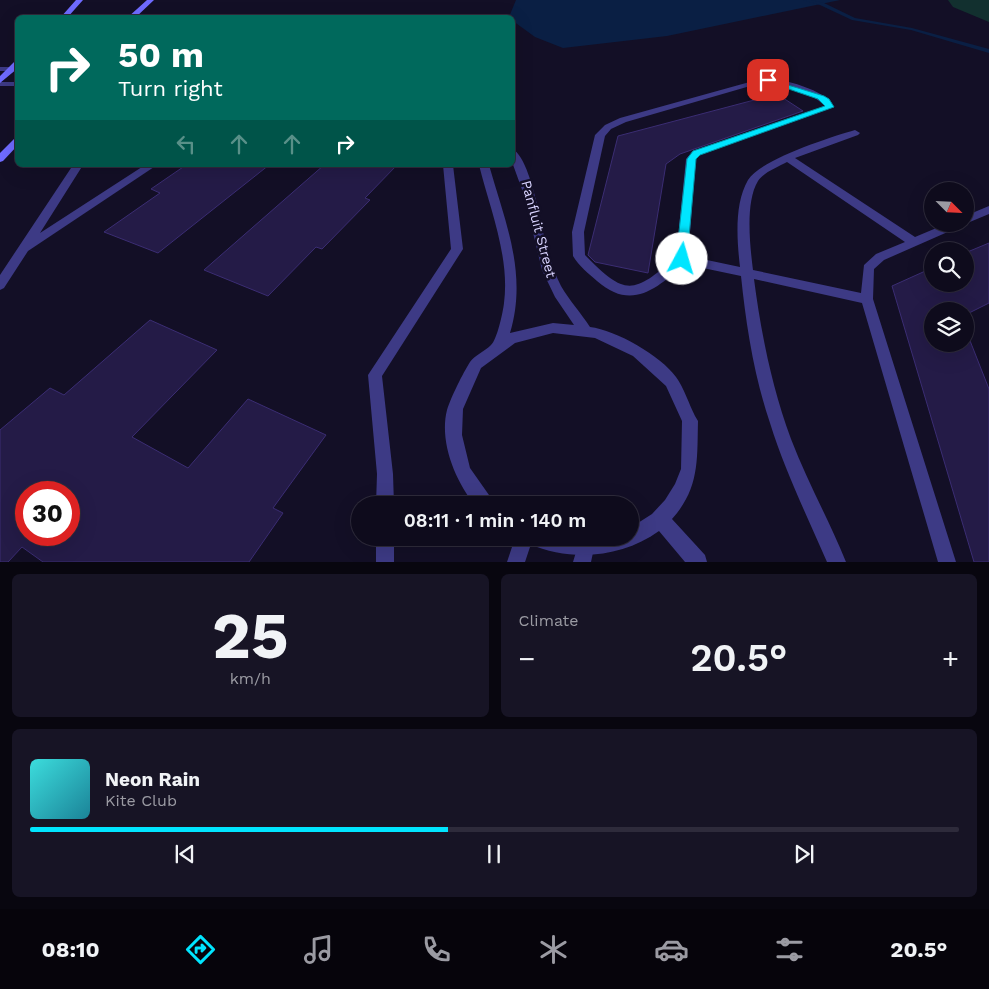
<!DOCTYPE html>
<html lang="en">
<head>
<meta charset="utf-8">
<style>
  :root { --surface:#0e0b1c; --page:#171425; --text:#f1f3f6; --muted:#9b9ba3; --line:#2e2b3b; --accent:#00e5ff }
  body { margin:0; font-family:"Work Sans",sans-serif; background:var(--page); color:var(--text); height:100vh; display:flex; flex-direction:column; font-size:19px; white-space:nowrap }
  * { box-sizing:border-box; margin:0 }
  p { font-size:16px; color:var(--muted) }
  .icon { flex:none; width:28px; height:28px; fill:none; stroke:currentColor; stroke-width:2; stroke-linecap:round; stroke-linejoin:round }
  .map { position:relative; height:562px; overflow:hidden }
  .panel { display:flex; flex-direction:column; gap:12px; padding:12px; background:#08060f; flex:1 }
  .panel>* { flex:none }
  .guide { position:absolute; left:15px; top:15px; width:500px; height:152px; border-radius:8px; box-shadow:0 5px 20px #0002,0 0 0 1px var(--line); background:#00695c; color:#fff; overflow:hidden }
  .needle { width:32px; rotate:114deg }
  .buttons { position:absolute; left:924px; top:182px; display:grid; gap:10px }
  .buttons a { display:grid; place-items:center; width:50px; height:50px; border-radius:50%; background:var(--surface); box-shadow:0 5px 20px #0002,0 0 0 1px var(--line); font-size:25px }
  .speed { position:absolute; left:15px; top:481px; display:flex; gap:10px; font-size:25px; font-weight:700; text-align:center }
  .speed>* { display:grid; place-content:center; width:65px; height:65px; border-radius:50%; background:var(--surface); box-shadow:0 5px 20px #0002,0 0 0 1px var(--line); line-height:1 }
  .speed .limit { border:8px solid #d22; background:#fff; color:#111 }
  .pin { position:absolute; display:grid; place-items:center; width:42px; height:42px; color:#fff; margin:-21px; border-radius:10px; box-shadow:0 2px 8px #0006 }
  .me { position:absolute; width:55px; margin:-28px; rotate:6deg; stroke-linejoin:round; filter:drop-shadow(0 0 4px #0008) }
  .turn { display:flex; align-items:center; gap:18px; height:105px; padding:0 20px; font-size:22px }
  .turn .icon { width:65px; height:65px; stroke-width:2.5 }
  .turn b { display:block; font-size:35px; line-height:42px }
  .lanes { display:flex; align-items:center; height:48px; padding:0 20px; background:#0003; justify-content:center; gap:25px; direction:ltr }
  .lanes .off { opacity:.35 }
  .big { font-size:38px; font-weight:600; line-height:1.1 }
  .panel .card { flex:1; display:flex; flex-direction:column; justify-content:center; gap:8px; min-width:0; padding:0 18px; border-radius:8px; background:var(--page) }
  .panel .dial { align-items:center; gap:0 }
  .dial b { font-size:65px; line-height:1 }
  .song { display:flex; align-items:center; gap:15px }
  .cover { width:60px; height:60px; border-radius:8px; background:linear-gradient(135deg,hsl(180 70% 55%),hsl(190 70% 35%)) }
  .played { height:5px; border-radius:2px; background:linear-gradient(90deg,var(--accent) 45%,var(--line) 45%) }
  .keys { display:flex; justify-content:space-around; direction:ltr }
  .heat { display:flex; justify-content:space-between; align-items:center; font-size:28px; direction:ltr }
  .panel .tiles { flex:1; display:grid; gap:12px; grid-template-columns:1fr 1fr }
  .card:last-child { grid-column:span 2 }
  .trip { position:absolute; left:351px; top:496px; width:288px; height:50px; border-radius:25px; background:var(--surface); box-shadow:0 5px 20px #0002,0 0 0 1px var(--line); font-weight:600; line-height:50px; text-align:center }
  .tabs { display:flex; height:80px; justify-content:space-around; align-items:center; background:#06040b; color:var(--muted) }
  .tabs .icon { width:35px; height:35px }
  .tabs .selected { color:var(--accent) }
  .tabs b { font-size:22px; color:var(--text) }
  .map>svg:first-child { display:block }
  .green { fill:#12302f }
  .water { fill:#0a1f44 }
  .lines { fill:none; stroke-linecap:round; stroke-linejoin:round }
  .stream { fill:#0a1f44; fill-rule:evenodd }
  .building { fill:#241b47; stroke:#3b2d73; fill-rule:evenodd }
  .lane { fill:#3d3a85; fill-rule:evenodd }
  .street { fill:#3d3a85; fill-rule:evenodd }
  .secondary { fill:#6f6bff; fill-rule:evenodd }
  .route { fill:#00e5ff; stroke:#0095a6 }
  .labels { text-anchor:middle; stroke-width:5; stroke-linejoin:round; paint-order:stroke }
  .street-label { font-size:14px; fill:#d9d4ff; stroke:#130f26 }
</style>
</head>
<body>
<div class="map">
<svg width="989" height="562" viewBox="0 0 989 562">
  <rect width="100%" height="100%" fill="#130f26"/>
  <path class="green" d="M 948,0 L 989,0 L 989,22 L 953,7 Z"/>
  <path class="water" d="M 516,0 L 840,0 L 667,36 L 563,48 L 535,37 L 513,21 L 512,18 L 509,17 Z"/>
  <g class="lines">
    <path class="stream" d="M 803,0 L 811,0 L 824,3 L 855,18 L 912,28 L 989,49 L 989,53 L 911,30 L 852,20 L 820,5 Z"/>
  </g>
  <path class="building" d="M 777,94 L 803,111 L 680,154 L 666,164 L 648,273 L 595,262 L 588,255 L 618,136 Z
    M 186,165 L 269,165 L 158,253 L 104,232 L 160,193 L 151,189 Z
    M 324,165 L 397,165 L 365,198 L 370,200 L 322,249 L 316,247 L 268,296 L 204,270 Z
    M 989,243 L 989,303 L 965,315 L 965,311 L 932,311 L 932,344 L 965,344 L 965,328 L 989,389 L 989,562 L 974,562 L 892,286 L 932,268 L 932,284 L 965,284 L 965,253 Z
    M 150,320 L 217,350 L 132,437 L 188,468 L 248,399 L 326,435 L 273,508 L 283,513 L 249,562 L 43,562 L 22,547 L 8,562 L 0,562 L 0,430 L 50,388 L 64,395 ZM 26,492 L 69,492 L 69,535 L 26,535 Z"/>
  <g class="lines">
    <path class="lane" d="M 73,165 L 83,165 L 40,233 L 145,165 L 157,165 L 28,251 L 4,288 L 0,290 L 0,275 Z
      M 443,165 L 453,165 L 463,249 L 382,376 L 393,474 L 394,505 L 376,505 L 377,474 L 368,375 L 451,249 Z
      M 376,538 L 394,538 L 394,562 L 376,562 Z
      M 515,538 L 533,538 L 525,562 L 507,562 Z
      M 585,539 L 591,542 L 594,548 L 591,562 L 573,562 L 579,542 Z"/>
    <path class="street" d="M 0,67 L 18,67 L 18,71 L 0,71 Z
      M 764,78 C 781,78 827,90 834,107 L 699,155 L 696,159 L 688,256 L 740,267 C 737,241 734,204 748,180 C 761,159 831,137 855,130 L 860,133 L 858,135 L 795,158 L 915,237 L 946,224 L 960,224 L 959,227 L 884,260 L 874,269 L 873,299 L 956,562 L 938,562 L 862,303 L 754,279 C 761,333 772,388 791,439 C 807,481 829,520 846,562 L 827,562 C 807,516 785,471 770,423 C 754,376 746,325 741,276 L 684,264 C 657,289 631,311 597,281 C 589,274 579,266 573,256 L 572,232 L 595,135 L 605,125 L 620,118 ZM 764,82 C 784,83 811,92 825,106 L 693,151 L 686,159 L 676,257 C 633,295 625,296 585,255 L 584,232 L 605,136 L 611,129 L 626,122 ZM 787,162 L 905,242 L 876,254 L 864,265 L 861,293 L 753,270 C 750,246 745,202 758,181 C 764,172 778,167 787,162 Z
      M 0,82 L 18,82 L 18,86 L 0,86 Z
      M 512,149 C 525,154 534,192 537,204 C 543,232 548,260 561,286 C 569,300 581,313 590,327 C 616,330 661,356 676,377 C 684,388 689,404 695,416 L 698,421 C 697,459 700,488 672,519 L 705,555 L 707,562 L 685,562 L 659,531 C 621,558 572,562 529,544 L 526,538 L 630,538 L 630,528 L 652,514 L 665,500 L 675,484 L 681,469 L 682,421 L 666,386 L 633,356 L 595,338 L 553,333 L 515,343 L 481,368 L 463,409 L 462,435 L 470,468 L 496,505 L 475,505 C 455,481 439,441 447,410 C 451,397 463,373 470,362 C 475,355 485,351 491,345 C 497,340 503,312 504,303 C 510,257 490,209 479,165 L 489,165 C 505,222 528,273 510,333 L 553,323 L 574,325 L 555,297 L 542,270 L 524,195 L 512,162 Z
      M 989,206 L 989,214 L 965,224 L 965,216 Z"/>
    <path class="secondary" d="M 76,0 L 83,0 L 67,18 L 60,18 Z
      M 147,0 L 154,0 L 135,18 L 127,18 Z
      M 15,61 L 18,61 L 18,68 L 0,83 L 0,76 Z
      M 18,135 L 18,145 L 3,161 L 0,162 L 0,153 Z"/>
  </g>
  <path class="route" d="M 765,78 L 824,96 L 829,99 L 834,107 L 700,155 L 696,159 L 687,259 L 685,262 L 678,262 L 676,259 L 687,159 L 693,151 L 825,106 L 818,99 L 765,81 Z"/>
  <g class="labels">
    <g class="street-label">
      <text transform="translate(539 229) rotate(75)" y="5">Panfluit Street</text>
    </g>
  </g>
</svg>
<div class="buttons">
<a><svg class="needle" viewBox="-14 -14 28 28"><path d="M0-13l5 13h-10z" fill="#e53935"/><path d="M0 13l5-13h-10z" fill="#9b9ba3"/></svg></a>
<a><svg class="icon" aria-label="search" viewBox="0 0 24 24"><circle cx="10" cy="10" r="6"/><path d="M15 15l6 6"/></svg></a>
<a><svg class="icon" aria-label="layers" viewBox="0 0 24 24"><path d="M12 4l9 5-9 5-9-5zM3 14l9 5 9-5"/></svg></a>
</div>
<div class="speed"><div class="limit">30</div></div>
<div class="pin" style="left:768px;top:80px;background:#d93025"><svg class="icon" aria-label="arrive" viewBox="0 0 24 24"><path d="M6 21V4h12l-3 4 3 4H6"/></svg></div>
<svg class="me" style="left:682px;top:259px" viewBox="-20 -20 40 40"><circle r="19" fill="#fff"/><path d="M0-13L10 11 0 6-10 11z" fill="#00e5ff"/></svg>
<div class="trip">08:11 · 1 min · 140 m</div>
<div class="guide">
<div class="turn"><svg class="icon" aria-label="right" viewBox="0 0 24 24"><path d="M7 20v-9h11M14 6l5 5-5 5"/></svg><div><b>50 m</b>Turn right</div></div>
<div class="lanes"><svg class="icon off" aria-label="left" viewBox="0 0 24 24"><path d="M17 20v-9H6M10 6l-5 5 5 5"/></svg><svg class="icon off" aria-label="ahead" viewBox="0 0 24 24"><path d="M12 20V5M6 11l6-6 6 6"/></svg><svg class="icon off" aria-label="ahead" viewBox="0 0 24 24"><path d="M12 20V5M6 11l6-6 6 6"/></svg><svg class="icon" aria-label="right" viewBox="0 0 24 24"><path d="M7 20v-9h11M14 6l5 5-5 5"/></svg></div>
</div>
</div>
<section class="panel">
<div class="tiles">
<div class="card dial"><b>25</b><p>km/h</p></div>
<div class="card"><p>Climate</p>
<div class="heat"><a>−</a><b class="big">20.5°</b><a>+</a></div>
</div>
<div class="card">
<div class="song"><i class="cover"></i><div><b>Neon Rain</b><p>Kite Club</p></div></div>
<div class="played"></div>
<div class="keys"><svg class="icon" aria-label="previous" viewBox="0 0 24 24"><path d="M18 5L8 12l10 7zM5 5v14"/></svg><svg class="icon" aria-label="pause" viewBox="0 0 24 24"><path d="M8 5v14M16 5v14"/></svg><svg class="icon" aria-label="next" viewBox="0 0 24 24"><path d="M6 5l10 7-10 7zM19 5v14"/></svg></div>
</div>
</div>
</section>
<nav class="tabs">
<b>08:10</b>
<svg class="icon selected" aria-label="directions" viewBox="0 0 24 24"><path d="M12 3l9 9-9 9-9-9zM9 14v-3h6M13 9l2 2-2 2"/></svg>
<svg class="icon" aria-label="music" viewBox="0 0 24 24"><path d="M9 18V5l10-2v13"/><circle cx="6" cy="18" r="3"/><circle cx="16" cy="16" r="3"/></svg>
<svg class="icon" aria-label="phone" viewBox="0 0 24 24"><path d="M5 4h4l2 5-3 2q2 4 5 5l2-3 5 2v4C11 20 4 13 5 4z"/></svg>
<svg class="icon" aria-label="climate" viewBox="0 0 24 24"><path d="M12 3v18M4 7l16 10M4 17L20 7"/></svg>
<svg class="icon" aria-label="car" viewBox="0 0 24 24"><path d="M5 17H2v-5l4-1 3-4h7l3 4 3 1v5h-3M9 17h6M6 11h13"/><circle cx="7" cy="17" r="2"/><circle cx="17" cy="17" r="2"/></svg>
<svg class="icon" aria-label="filters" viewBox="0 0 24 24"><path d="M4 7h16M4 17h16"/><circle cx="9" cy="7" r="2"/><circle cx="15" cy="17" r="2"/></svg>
<b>20.5°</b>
</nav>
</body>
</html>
